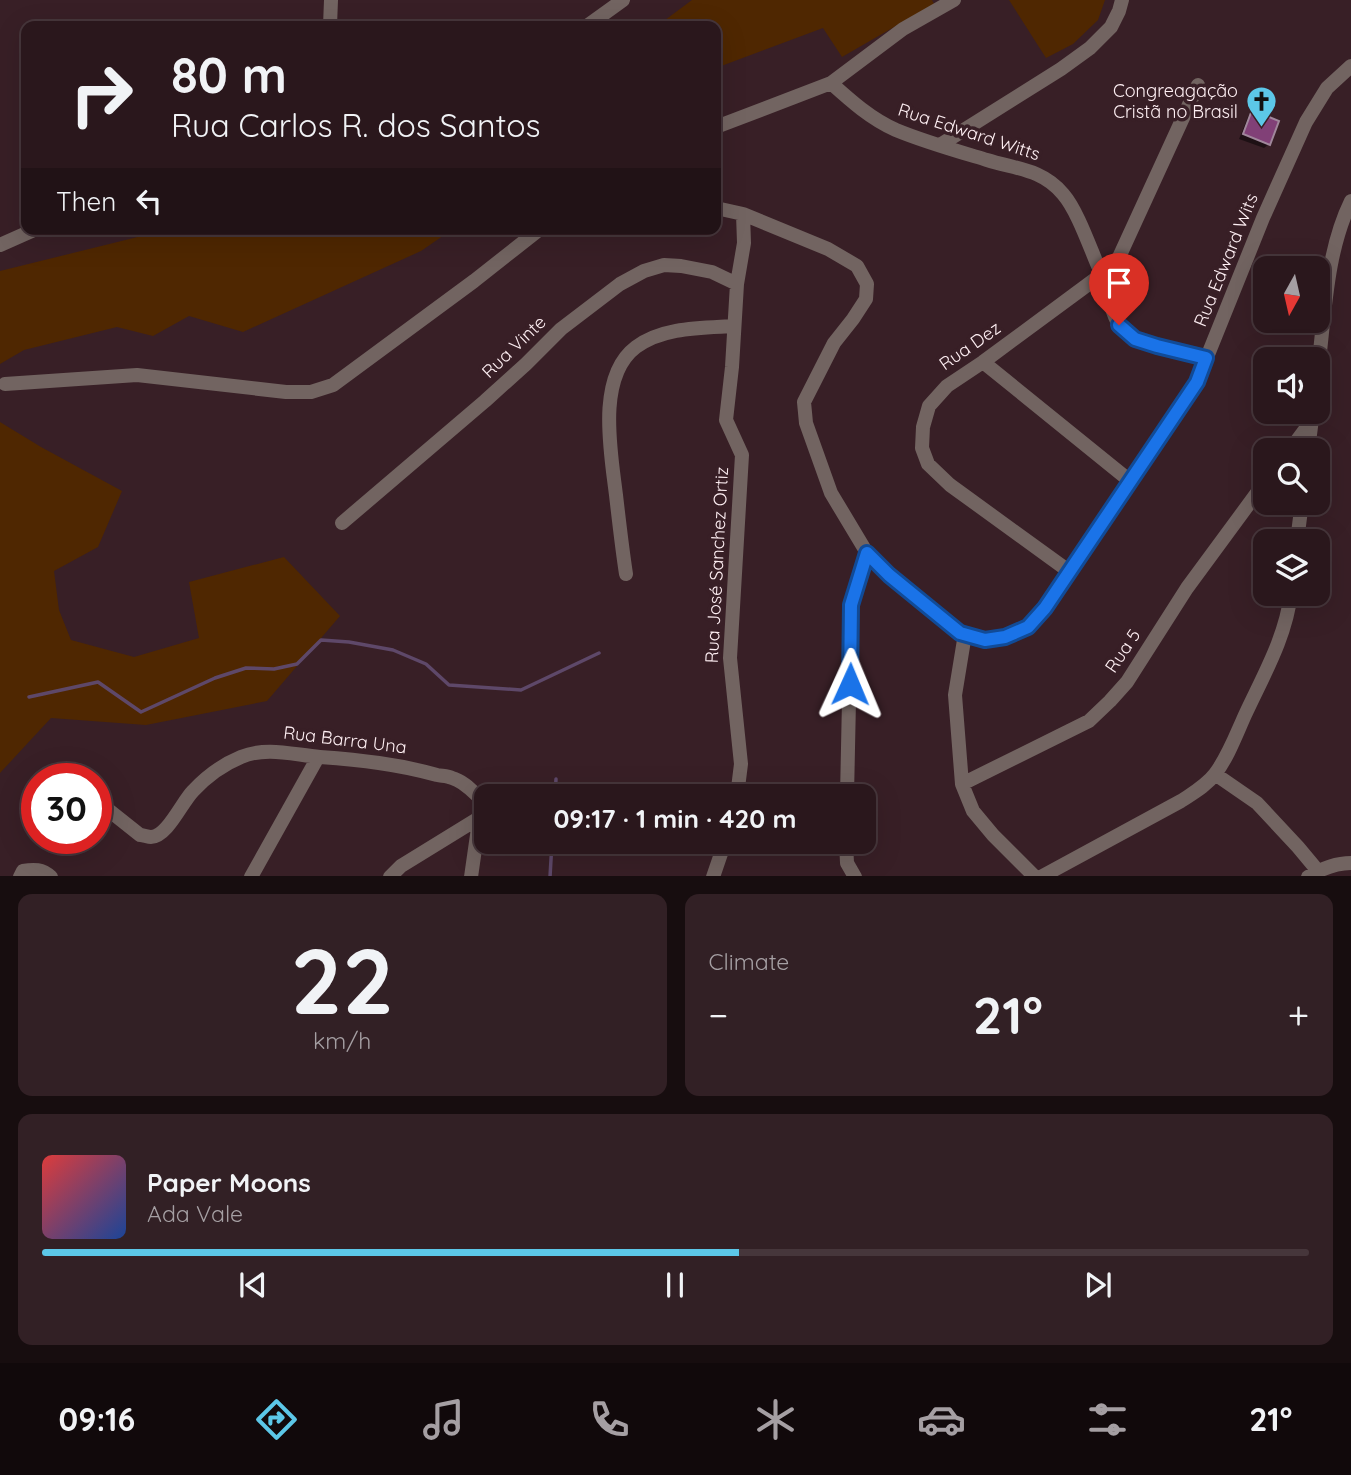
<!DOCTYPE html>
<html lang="en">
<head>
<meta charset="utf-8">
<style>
  :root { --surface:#2a171c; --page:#322025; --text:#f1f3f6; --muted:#a59fa3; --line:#46363b; --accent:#5cc7e8 }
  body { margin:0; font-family:Quicksand,sans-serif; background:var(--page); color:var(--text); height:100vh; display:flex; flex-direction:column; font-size:26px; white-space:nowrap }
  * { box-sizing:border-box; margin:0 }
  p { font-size:23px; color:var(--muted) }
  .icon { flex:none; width:38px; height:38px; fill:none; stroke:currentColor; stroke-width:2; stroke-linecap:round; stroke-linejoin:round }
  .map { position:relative; height:876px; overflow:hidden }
  .drawer { display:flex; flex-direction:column; gap:18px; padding:18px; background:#170d0f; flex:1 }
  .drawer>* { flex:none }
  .banner { position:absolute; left:21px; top:21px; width:700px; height:214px; border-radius:14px; box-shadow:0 7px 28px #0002,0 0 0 2px var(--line); background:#2a171c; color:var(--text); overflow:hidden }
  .needle { width:46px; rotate:188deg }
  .fabs { position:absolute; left:1253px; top:256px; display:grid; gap:14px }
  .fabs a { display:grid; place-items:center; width:77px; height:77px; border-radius:14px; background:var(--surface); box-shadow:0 7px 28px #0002,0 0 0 2px var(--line); font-size:35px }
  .speed { position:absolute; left:21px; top:763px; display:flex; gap:14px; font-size:35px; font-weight:700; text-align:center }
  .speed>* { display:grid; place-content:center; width:91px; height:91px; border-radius:50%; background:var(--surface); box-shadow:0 7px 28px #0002,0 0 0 2px var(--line); line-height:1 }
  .speed .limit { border:10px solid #d22; background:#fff; color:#111 }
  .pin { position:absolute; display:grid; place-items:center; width:60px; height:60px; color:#fff; margin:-72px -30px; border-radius:50% 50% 50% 0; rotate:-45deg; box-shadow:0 0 7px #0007 }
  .pin .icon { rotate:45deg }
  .me { position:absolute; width:77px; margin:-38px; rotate:1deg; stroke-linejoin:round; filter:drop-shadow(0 0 5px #0008) }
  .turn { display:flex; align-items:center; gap:24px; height:147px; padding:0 35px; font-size:32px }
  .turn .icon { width:91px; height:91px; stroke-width:2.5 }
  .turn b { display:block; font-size:49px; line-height:60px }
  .then { display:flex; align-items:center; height:66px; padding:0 35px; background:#0003; gap:14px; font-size:26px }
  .big { font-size:52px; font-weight:700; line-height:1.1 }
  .drawer .widget { flex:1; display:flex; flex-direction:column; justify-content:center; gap:10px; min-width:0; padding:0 24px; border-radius:14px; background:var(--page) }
  .drawer .dial { align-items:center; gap:0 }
  .dial b { font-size:91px; line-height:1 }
  .song { display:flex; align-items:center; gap:21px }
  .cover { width:84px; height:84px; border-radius:10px; background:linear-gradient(135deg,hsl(0 70% 55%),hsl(220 70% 35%)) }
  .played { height:7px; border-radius:4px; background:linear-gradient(90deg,var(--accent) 55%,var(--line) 55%) }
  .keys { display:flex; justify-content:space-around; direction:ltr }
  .heat { display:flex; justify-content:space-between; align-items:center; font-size:38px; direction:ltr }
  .drawer .tiles { flex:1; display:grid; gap:18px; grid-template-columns:1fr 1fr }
  .widget:last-child { grid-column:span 2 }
  .trip { position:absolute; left:474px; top:784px; width:402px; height:70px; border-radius:14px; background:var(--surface); box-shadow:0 7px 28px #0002,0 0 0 2px var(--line); font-weight:700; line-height:70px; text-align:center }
  .tabs { display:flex; height:112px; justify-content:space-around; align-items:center; background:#11090b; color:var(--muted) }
  .tabs .icon { width:49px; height:49px }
  .tabs .selected { color:var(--accent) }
  .tabs b { font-size:32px; color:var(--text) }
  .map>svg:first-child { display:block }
  .green { fill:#4f2701 }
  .shadow { fill:#0007 }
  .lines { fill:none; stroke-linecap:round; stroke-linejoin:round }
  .stream { stroke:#5e4869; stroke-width:3.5 }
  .building { fill:#814077; stroke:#a0879b; stroke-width:2 }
  .minor { stroke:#726461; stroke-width:14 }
  .route-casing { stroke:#114b97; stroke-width:18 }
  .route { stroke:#1a73e8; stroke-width:12 }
  .labels { text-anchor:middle; stroke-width:7; stroke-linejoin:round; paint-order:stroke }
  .poi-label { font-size:18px; fill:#feeff3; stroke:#381f26; text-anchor:end }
  .street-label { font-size:18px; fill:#feeff3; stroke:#381f26 }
</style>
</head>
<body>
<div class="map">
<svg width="1351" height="877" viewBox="0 0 1351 877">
  <rect width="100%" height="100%" fill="#381f26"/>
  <path class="green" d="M 692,0 L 932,0 L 934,4 L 842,57 L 823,28 L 716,68 L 716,26 L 657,26 Z
    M 1009,0 L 1105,0 L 1098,20 L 1073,44 L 1046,58 Z
    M 170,229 L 453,229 L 421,251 L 243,332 L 189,316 L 153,336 L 117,327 L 24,350 L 0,364 L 0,271 Z
    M 0,422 L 41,447 L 122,491 L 98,547 L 54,571 L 59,610 L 71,640 L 134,657 L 199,638 L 189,582 L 284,557 L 340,616 L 267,701 L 146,725 L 51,718 L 0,773 Z"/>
  <path class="shadow" d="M 1252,112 L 1269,144 L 1264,148 L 1239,139 L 1248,117 Z"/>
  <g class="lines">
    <path class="stream" d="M 29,697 L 98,682 L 141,712 L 215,678 L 246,668 L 274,669 L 297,664 L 321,640 L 349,642 L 393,650 L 426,664 L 449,685 L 521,690 L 599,653
      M 555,796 L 556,779
      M 550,877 L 552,842"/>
  </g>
  <path class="building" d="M 1252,110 L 1279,121 L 1270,145 L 1243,134 Z"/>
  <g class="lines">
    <path class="minor" d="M 330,26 L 331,0
      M 587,26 L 623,0
      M 831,83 C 851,101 871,119 896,130 C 925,142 957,151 987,160 C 1016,169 1042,169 1063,194 C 1077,210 1089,245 1098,266
      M 716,127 L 831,83 L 903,29 L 954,0
      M 940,145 L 1061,69 L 1090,48 L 1111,27 L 1119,11 L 1122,0
      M 716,208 L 743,214 L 828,249 L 857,266 L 867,284 L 866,299 L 853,319 L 834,343 L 804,402 L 806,423 L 831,493 L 867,553 L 889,575 L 960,633 L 985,640 L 1005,637 L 1028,627 L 1046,608 L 1197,382 L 1263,218 L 1306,122 L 1327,88 L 1351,66
      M 0,245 L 36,229
      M 1115,266 L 1198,85
      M 1106,290 C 1110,301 1113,317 1120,326 C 1137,347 1180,352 1206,358
      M 983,362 L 1130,481
      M 1318,369 C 1325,314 1326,252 1351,201
      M 5,384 L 137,375 L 286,392 L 311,392 L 333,385 L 474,281 L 540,229
      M 1290,450 L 1310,423
      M 1308,450 L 1313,411
      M 342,523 L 485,401 L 526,364 L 561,329 L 620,284 L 644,271 L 664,265 L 681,266 L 712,272 L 737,284
      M 1297,541 L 1302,502
      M 1070,572 L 950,485 L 928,464 L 922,448 L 923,427 L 929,406 L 947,386 L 983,362 L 1094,280
      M 626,574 C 622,548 619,521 616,495 C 611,453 596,377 636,347 C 663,327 701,328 734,326
      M 965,634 L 955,695 L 962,784 L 973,811 L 993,835 L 1035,877
      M 1215,774 L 1257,803 L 1298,847 L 1318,871
      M 962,784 L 1089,721 L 1110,701 L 1127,682 L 1187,588 L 1265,482
      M 737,796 L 741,764 L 730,658 L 742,455 L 726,420 L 732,367 L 737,284 L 744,243 L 743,214
      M 847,796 L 851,605 L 861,570 L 867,553
      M 96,800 L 140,835 C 143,835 148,837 151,837 C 167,837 182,802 193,791 C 206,777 224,764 241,757 C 267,746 294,755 320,757 C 360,760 398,764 437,775 C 442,776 448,776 452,778 C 464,781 473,792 482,800 L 471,877
      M 846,842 L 847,863 L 855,877
      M 20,877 L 23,871 C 34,869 42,869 51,877
      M 251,877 L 318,757
      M 390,877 L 401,866 L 479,818
      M 713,877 L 725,842
      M 1041,877 L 1181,801 C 1193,793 1206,786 1215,774 C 1228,757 1236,735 1245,715 C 1263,676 1286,637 1291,593
      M 1308,877 C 1321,869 1337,863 1351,863"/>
  </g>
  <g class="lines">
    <defs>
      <path id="route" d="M 850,684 L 851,605 L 867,553 L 889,575 L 960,633 L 985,640 L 1005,637 L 1028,627 L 1045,608 L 1197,382 L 1206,358 L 1157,346 L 1135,339 L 1119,325"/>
    </defs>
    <use href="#route" class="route-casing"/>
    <use href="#route" class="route"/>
  </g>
  <defs>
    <symbol id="church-pin" viewBox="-11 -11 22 30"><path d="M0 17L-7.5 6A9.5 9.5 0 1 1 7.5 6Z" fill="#5cc7e8" stroke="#381f26"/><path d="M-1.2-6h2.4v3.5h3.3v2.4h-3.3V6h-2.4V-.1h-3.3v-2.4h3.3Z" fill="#111"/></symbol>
  </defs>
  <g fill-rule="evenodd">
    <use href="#church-pin" x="1244" y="84" width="35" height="47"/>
  </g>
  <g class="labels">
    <g class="poi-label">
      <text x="1238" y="97">Congreagação<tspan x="1238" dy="21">Cristã no Brasil</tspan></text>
    </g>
    <g class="street-label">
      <text transform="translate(969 132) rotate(18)" y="6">Rua Edward Witts</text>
      <text transform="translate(1226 260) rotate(-68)" y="6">Rua Edward Wits</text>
      <text transform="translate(970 346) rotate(-35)" y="6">Rua Dez</text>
      <text transform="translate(514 347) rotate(-44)" y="6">Rua Vinte</text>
      <text transform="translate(717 565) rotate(-87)" y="6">Rua José Sanchez Ortiz</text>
      <text transform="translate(1123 651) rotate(-56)" y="6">Rua 5</text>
      <text transform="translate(345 740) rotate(7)" y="6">Rua Barra Una</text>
    </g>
  </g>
</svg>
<div class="fabs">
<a><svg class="needle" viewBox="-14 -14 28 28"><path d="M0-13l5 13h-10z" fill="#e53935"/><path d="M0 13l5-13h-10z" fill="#a59fa3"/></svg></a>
<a><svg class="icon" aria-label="sound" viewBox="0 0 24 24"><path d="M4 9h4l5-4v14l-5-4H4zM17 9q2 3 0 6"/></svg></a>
<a><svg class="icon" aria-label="search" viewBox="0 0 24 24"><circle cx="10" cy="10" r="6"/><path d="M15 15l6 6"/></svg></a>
<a><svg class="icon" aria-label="layers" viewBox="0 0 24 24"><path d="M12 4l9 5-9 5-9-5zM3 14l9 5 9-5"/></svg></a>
</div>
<div class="speed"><div class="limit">30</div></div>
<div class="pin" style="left:1119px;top:325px;background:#d93025"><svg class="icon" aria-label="arrive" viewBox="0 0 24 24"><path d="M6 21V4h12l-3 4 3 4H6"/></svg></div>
<svg class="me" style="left:850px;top:684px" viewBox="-20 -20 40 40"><path d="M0-17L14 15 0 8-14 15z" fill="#1a73e8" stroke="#fff" stroke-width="4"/></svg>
<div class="trip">09:17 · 1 min · 420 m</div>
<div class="banner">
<div class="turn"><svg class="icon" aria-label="right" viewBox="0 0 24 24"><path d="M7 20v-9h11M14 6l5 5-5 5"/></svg><div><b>80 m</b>Rua Carlos R. dos Santos</div></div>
<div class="then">Then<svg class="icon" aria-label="left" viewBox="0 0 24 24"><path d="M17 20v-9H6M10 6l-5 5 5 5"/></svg></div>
</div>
</div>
<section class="drawer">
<div class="tiles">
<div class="widget dial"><b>22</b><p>km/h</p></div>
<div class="widget"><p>Climate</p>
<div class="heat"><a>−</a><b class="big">21°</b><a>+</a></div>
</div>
<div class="widget">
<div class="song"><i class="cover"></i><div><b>Paper Moons</b><p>Ada Vale</p></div></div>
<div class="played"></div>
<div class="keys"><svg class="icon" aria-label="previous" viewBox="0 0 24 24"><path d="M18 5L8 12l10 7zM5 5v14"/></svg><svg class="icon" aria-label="pause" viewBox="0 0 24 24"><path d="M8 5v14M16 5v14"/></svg><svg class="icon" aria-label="next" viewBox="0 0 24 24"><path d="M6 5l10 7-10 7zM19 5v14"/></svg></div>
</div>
</div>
</section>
<nav class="tabs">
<b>09:16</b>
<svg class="icon selected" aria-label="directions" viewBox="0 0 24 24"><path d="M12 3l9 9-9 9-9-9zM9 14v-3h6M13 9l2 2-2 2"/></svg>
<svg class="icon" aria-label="music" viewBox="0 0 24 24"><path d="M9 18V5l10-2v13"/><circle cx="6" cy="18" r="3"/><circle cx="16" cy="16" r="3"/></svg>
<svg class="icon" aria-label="phone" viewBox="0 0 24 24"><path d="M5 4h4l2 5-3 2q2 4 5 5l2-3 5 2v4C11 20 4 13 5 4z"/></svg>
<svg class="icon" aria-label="climate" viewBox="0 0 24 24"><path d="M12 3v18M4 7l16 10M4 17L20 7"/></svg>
<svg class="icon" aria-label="car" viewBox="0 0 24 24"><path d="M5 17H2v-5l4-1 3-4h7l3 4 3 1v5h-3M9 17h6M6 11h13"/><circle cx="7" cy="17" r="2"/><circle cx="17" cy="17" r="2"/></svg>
<svg class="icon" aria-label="filters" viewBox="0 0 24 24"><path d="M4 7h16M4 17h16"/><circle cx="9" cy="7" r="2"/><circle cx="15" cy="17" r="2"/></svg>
<b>21°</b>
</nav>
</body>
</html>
